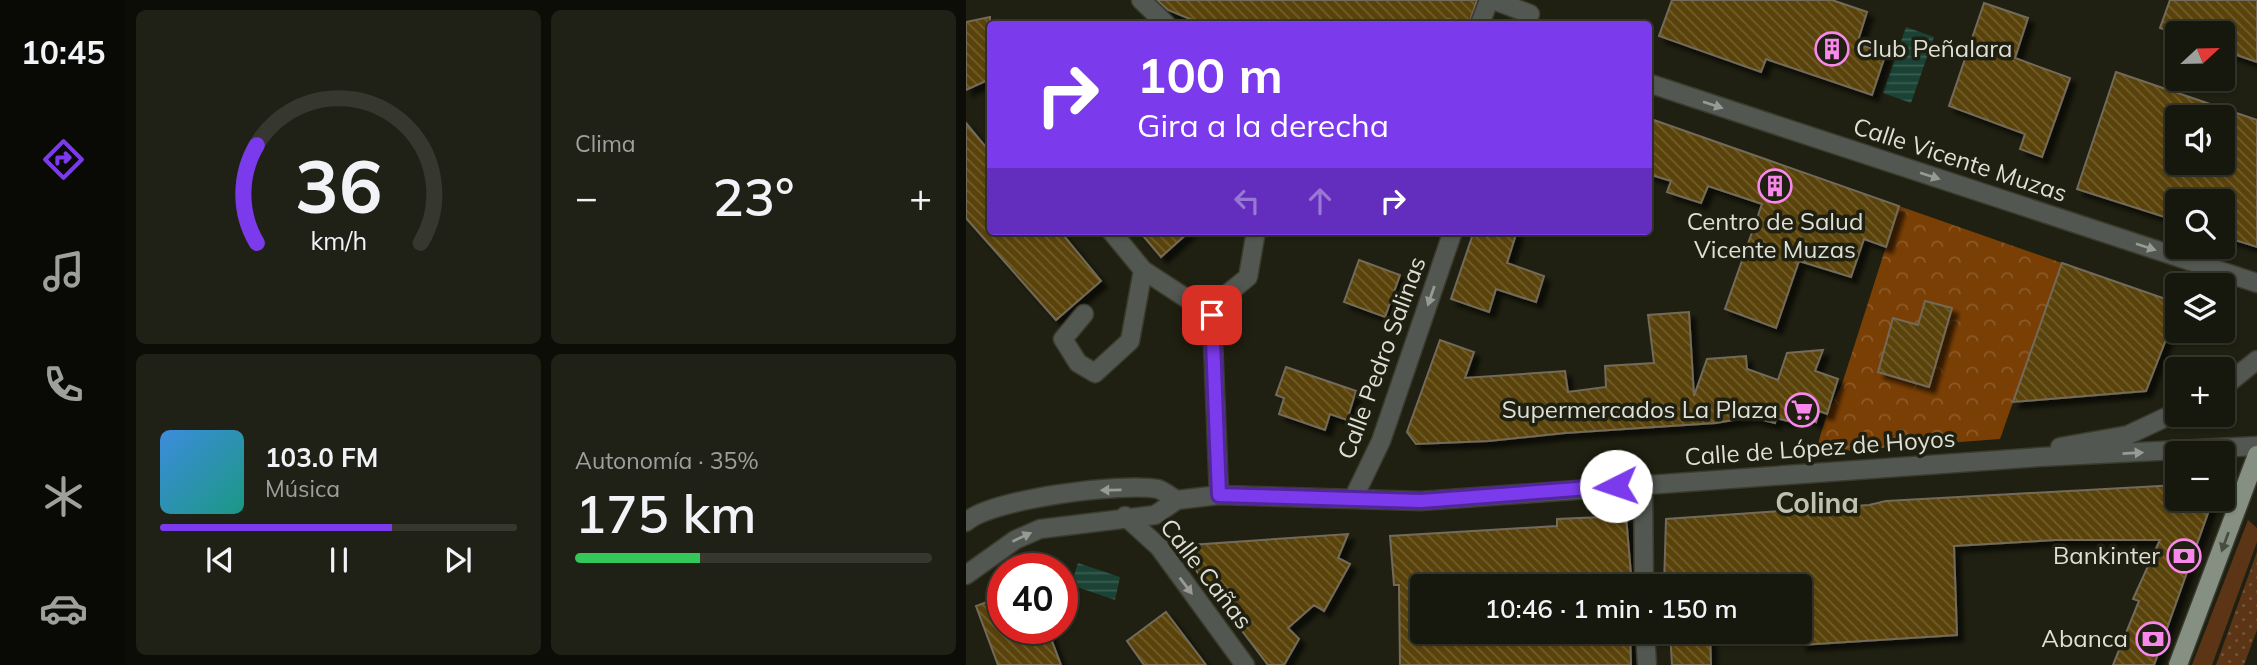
<!DOCTYPE html>
<html lang="es">
<head>
<meta charset="utf-8">
<style>
  :root { --surface:#17180d; --page:#202116; --text:#f1f3f6; --muted:#9ea09d; --line:#36372e; --accent:#7c3aed }
  body { margin:0; font-family:Mulish,sans-serif; background:var(--page); color:var(--text); height:100vh; display:flex; flex-direction:column; font-size:26px; white-space:nowrap }
  * { box-sizing:border-box; margin:0 }
  p { font-size:23px; color:var(--muted) }
  .icon { flex:none; width:38px; height:38px; fill:none; stroke:currentColor; stroke-width:2; stroke-linecap:round; stroke-linejoin:round }
  .map { position:relative; flex:1; overflow:hidden }
  .details { display:flex; flex-direction:column; gap:10px; padding:10px; background:#0d0d07; width:840px }
  .details>* { flex:none }
  .hud { position:absolute; left:21px; top:21px; width:665px; height:214px; border-radius:7px; box-shadow:0 2px 5px #0004,0 0 0 2px var(--line); background:#7c3aed; color:#fff; overflow:hidden }
  .needle { width:46px; rotate:68deg }
  .buttons { position:absolute; left:1199px; top:21px; display:grid; gap:14px }
  .buttons a { display:grid; place-items:center; width:70px; height:70px; border-radius:7px; background:var(--surface); box-shadow:0 2px 5px #0004,0 0 0 2px var(--line); font-size:35px }
  .speed { position:absolute; left:21px; top:553px; display:flex; gap:14px; font-size:35px; font-weight:700; text-align:center }
  .speed>* { display:grid; place-content:center; width:91px; height:91px; border-radius:50%; background:var(--surface); box-shadow:0 2px 5px #0004,0 0 0 2px var(--line); line-height:1 }
  .speed .limit { border:10px solid #d22; background:#fff; color:#111 }
  .pin { position:absolute; display:grid; place-items:center; width:60px; height:60px; color:#fff; margin:-30px; border-radius:14px; box-shadow:0 4px 10px #0006 }
  .me { position:absolute; width:77px; margin:-38px; rotate:266deg; stroke-linejoin:round; filter:drop-shadow(0 0 5px #0008) }
  .turn { display:flex; align-items:center; gap:24px; height:147px; padding:0 35px; font-size:32px }
  .turn .icon { width:91px; height:91px; stroke-width:2.5 }
  .turn b { display:block; font-size:49px; line-height:60px }
  .lanes { display:flex; align-items:center; height:66px; padding:0 35px; background:#0003; justify-content:center; gap:35px; direction:ltr }
  .lanes .off { opacity:.35 }
  .big { font-size:52px; font-weight:600; line-height:1.1 }
  .details .card { flex:1; display:flex; flex-direction:column; justify-content:center; gap:10px; min-width:0; padding:0 24px; border-radius:10px; background:var(--page) }
  .details .dial { align-items:center; gap:0 }
  .dial svg { height:182px; overflow:visible; fill:none; stroke:var(--line); stroke-width:7; stroke-linecap:round; text-anchor:middle }
  .dial text { fill:var(--text); stroke:none }
  .song { display:flex; align-items:center; gap:21px }
  .cover { width:84px; height:84px; border-radius:10px; background:linear-gradient(135deg,hsl(210 70% 55%),hsl(170 70% 35%)) }
  .played { height:7px; border-radius:4px; background:linear-gradient(90deg,var(--accent) 65%,var(--line) 65%) }
  .keys { display:flex; justify-content:space-around; direction:ltr }
  .heat { display:flex; justify-content:space-between; align-items:center; font-size:38px; direction:ltr }
  .charge { height:10px; border-radius:5px; background:linear-gradient(90deg,#34c759 35%,var(--line) 0) }
  .details .tiles { flex:1; display:grid; gap:10px; grid-template-columns:repeat(2,1fr) }
  .trip { position:absolute; left:444px; top:574px; width:402px; height:70px; border-radius:7px; background:var(--surface); box-shadow:0 2px 5px #0004,0 0 0 2px var(--line); font-weight:600; line-height:70px; text-align:center }
  main { display:flex; flex:1; min-height:0 }
  .tab-bar { display:flex; flex-direction:column; width:126px; justify-content:space-around; align-items:center; background:#090a05; color:var(--muted) }
  .tab-bar .icon { width:49px; height:49px }
  .tab-bar .on { color:var(--accent) }
  .tab-bar b { font-size:32px; color:var(--text) }
  .map>svg:first-child { display:block }
  .forest { fill:url(#forest-crowns) }
  .park { fill:url(#park-dots) }
  .garden { fill:#5c3516 }
  .water { fill:url(#water-rules) }
  .building { fill:url(#building-back-hatch); stroke:#736a5a; stroke-width:2; fill-rule:evenodd; filter:url(#shadow) }
  .lines { fill:none; stroke-linecap:round; stroke-linejoin:round }
  .minor-casing { stroke:#3a3b2c; stroke-width:21 }
  .major-casing { stroke:#3a3b2c; stroke-width:21 }
  .minor { stroke:#525751; stroke-width:18 }
  .major { stroke:#859083; stroke-width:18 }
  .oneway { fill:#989b93 }
  .oneway2 { fill:#484d3f }
  .route-casing { stroke:#51269a; stroke-width:18 }
  .route { stroke:#7c3aed; stroke-width:12 }
  .labels { text-anchor:middle; stroke-width:7; stroke-linejoin:round; paint-order:stroke }
  .poi-label { font-size:24px; fill:#dedfd5; stroke:#1f2011; text-anchor:end }
  .street-label { font-size:24px; fill:#dedfd5; stroke:#1f2011 }
  .quarter-label { font-size:28px; font-weight:bold; fill:#bfc2ae; stroke:#1f2011 }
</style>
</head>
<body>
<main>
<nav class="tab-bar">
<b>10:45</b>
<svg class="icon on" aria-label="directions" viewBox="0 0 24 24"><path d="M12 3l9 9-9 9-9-9zM9 14v-3h6M13 9l2 2-2 2"/></svg>
<svg class="icon" aria-label="music" viewBox="0 0 24 24"><path d="M9 18V5l10-2v13"/><circle cx="6" cy="18" r="3"/><circle cx="16" cy="16" r="3"/></svg>
<svg class="icon" aria-label="phone" viewBox="0 0 24 24"><path d="M5 4h4l2 5-3 2q2 4 5 5l2-3 5 2v4C11 20 4 13 5 4z"/></svg>
<svg class="icon" aria-label="climate" viewBox="0 0 24 24"><path d="M12 3v18M4 7l16 10M4 17L20 7"/></svg>
<svg class="icon" aria-label="car" viewBox="0 0 24 24"><path d="M5 17H2v-5l4-1 3-4h7l3 4 3 1v5h-3M9 17h6M6 11h13"/><circle cx="7" cy="17" r="2"/><circle cx="17" cy="17" r="2"/></svg>
</nav>
<section class="details">
<div class="tiles">
<div class="card dial"><svg viewBox="0 0 100 80">
<path d="M14 69A42 42 0 1 1 86 69"/>
<path d="M14 69A42 42 0 0 1 14 26" stroke="#7c3aed"/>
<text x="50" y="56" font-size="32" font-weight="700">36</text>
<text x="50" y="72" font-size="11">km/h</text>
</svg></div>
<div class="card"><p>Clima</p>
<div class="heat"><a>−</a><b class="big">23°</b><a>+</a></div>
</div>
<div class="card">
<div class="song"><i class="cover"></i><div><b>103.0 FM</b><p>Música</p></div></div>
<div class="played"></div>
<div class="keys"><svg class="icon" aria-label="previous" viewBox="0 0 24 24"><path d="M18 5L8 12l10 7zM5 5v14"/></svg><svg class="icon" aria-label="pause" viewBox="0 0 24 24"><path d="M8 5v14M16 5v14"/></svg><svg class="icon" aria-label="next" viewBox="0 0 24 24"><path d="M6 5l10 7-10 7zM19 5v14"/></svg></div>
</div>
<div class="card"><p>Autonomía · 35%</p><b class="big">175 km</b><div class="charge"></div></div>
</div>
</section>
<div class="map">
<svg width="1291" height="665" viewBox="0 0 1291 665">
  <defs>
    <pattern id="forest-crowns" width="20" height="18" patternUnits="userSpaceOnUse" patternTransform="scale(1.75)"><rect width="20" height="18" fill="#7a3f04"/><path d="M2 6a3 3 0 1 1 6 0M12 15a3 3 0 1 1 6 0" fill="none" stroke="#8c5a28"/></pattern>
    <pattern id="park-dots" width="8" height="8" patternUnits="userSpaceOnUse" patternTransform="scale(1.75)"><rect width="8" height="8" fill="#5c3516"/><path d="M2 2h.1M6 6h.1" fill="none" stroke="#735237" stroke-width="1.8" stroke-linecap="round"/></pattern>
    <pattern id="water-rules" width="6" height="5" patternUnits="userSpaceOnUse" patternTransform="scale(1.75)"><rect width="6" height="5" fill="#1a4235"/><path d="M0 2.5h6" fill="none" stroke="#3b5d51"/></pattern>
    <pattern id="building-back-hatch" width="6" height="6" patternUnits="userSpaceOnUse" patternTransform="scale(1.75)"><rect width="6" height="6" fill="#5a4308"/><path d="M-1 5l2 2M0 0l6 6M5-1l2 2" fill="none" stroke="#715e2b"/></pattern>
    <filter id="shadow"><feDropShadow dx="6" dy="6" stdDeviation="2" flood-color="#0009"/></filter>
  </defs>
  <rect width="100%" height="100%" fill="#1f2011"/>
  <path class="forest" d="M 933,206 L 1096,263 L 1034,439 L 849,453 L 861,414 L 876,384 Z"/>
  <path class="park" d="M 1291,552 L 1291,630 L 1278,665 L 1250,665 Z"/>
  <path class="garden" d="M 1282,520 L 1291,528 L 1291,542 L 1246,665 L 1226,665 Z"/>
  <path class="water" d="M 940,27 L 968,37 L 945,103 L 917,93 Z
    M 112,563 L 154,577 L 149,600 L 105,585 Z"/>
  <path class="building" d="M 191,0 L 511,0 L 503,24 L 482,19 L 480,24 L 236,24 L 202,10 Z
    M 706,0 L 866,0 L 901,12 L 891,44 L 920,53 L 906,95 L 800,59 L 795,72 L 693,36 Z
    M 1204,0 L 1291,0 L 1291,62 L 1256,50 L 1256,33 L 1208,33 L 1194,28 Z
    M 1018,3 L 1062,18 L 1049,58 L 1104,78 L 1076,157 L 1054,149 L 1059,134 L 983,106 Z
    M 24,17 L 24,79 L 0,90 L 0,22 Z
    M 1150,72 L 1291,120 L 1291,247 L 1256,236 L 1256,201 L 1211,201 L 1211,221 L 1111,189 ZM 1211,117 L 1256,117 L 1256,163 L 1211,163 Z
    M 682,118 L 933,206 L 920,247 L 898,239 L 885,277 L 833,261 L 810,328 L 759,309 L 796,204 L 742,186 L 735,203 L 701,192 L 705,181 L 682,174 Z
    M 0,123 L 24,152 L 24,231 L 94,231 L 135,281 L 90,320 L 0,218 Z
    M 173,231 L 224,231 L 195,257 Z
    M 508,231 L 551,231 L 541,263 L 578,276 L 570,302 L 530,289 L 523,312 L 485,299 Z
    M 393,260 L 434,275 L 419,317 L 378,302 Z
    M 1096,263 L 1211,303 L 1211,311 L 1180,391 L 1047,402 Z
    M 959,301 L 986,308 L 963,387 L 912,372 L 927,318 L 952,325 Z
    M 723,312 L 728,396 L 741,359 L 780,356 L 781,369 L 812,380 L 821,353 L 857,350 L 849,371 L 872,379 L 861,414 L 853,411 L 850,422 L 826,411 L 822,421 L 810,418 L 809,423 L 785,417 L 750,423 L 599,433 L 523,441 L 450,444 L 441,432 L 474,340 L 508,352 L 499,378 L 599,371 L 602,392 L 640,387 L 639,366 L 688,363 L 682,315 Z
    M 320,367 L 390,391 L 381,420 L 364,414 L 359,430 L 313,414 L 318,398 L 310,395 Z
    M 1211,485 L 1211,499 L 1247,499 L 1188,665 L 1147,665 L 1173,601 L 1167,599 L 1194,540 L 1089,540 L 988,546 L 991,635 L 835,645 L 835,586 L 698,586 L 700,519 L 903,505 L 920,501 Z
    M 660,516 L 666,586 L 457,586 L 457,632 L 664,632 L 665,665 L 434,665 L 433,585 L 428,585 L 424,536 L 591,526 L 591,519 Z
    M 382,534 L 372,558 L 384,564 L 358,611 L 348,605 L 322,628 L 333,639 L 318,665 L 302,665 L 226,565 L 224,545 Z
    M 37,596 L 37,628 L 81,628 L 95,665 L 32,665 L 10,606 Z
    M 200,612 L 240,665 L 178,665 L 161,641 Z
    M 704,632 L 744,632 L 745,665 L 706,665 Z"/>
  <g class="lines">
    <defs>
      <path id="minor" d="M 175,0 L 200,24
        M 527,0 L 564,14
        M 514,24 L 523,0
        M 682,83 L 1291,283
        M 145,231 L 177,270 L 246,315
        M 118,314 L 97,339 L 112,363 L 129,373 L 164,341 L 177,270
        M 1256,388 L 1291,360
        M 1094,447 L 1162,435 L 1211,412
        M 677,484 L 678,586
        M 253,495 L 246,315 L 254,300 L 282,277 L 290,231
        M 387,499 L 415,441 L 487,231
        M 159,516 L 193,547 L 279,665
        M 0,522 C 25,499 158,482 192,489 C 198,491 205,497 211,500
        M 0,575 L 49,540 L 74,529 L 189,515 L 211,500 L 253,495 L 455,501 L 1074,457 L 1291,446
        M 679,632 L 681,665"/>
      <path id="major" d="M 1212,665 L 1291,455"/>
    </defs>
    <use href="#minor" class="minor-casing"/>
    <use href="#major" class="major-casing"/>
    <use href="#minor" class="minor"/>
    <use href="#major" class="major"/>
  </g>
  <defs><path id="oneway-solid" d="M-6-.8H1V-3.2L6.5 0L1 3.2V.8H-6Z" transform="scale(1.75)"/></defs>
  <g class="oneway">
    <use href="#oneway-solid" transform="translate(747 105) rotate(18)"/>
    <use href="#oneway-solid" transform="translate(964 176) rotate(18)"/>
    <use href="#oneway-solid" transform="translate(1180 247) rotate(18)"/>
    <use href="#oneway-solid" transform="translate(465 296) rotate(109)"/>
    <use href="#oneway-solid" transform="translate(1167 453) rotate(-3)"/>
    <use href="#oneway-solid" transform="translate(145 490) rotate(179)"/>
    <use href="#oneway-solid" transform="translate(56 537) rotate(-25)"/>
    <use href="#oneway-solid" transform="translate(220 586) rotate(53)"/>
  </g>
  <use class="oneway2" href="#oneway-solid" transform="translate(1259 542) rotate(110)"/>
  <g class="lines">
    <defs>
      <path id="route" d="M 246,315 L 253,495 L 455,501 L 650,486"/>
    </defs>
    <use href="#route" class="route-casing"/>
    <use href="#route" class="route"/>
  </g>
  <defs>
    <symbol id="building-ring" viewBox="-11 -11 22 22"><circle r="9.5" fill="#1f2011" stroke="#f888ea" stroke-width="1.5"/><path d="M-4-6H4V6H1V3H-1V6H-4ZM-2.5-4.3h1.7v1.8h-1.7ZM.8-4.3h1.7v1.8H.8ZM-2.5-1h1.7V.8h-1.7ZM.8-1h1.7V.8H.8Z" fill="#f888ea"/></symbol>
    <symbol id="supermarket-ring" viewBox="-11 -11 22 22"><circle r="9.5" fill="#1f2011" stroke="#f888ea" stroke-width="1.5"/><path d="M-6-5.5h2.5l.6 2H6L4.5 2H-2.5L-4.4-4H-6ZM-1.5 3.2a1.3 1.3 0 1 0 .1 0ZM3 3.2a1.3 1.3 0 1 0 .1 0Z" fill="#f888ea"/></symbol>
    <symbol id="bank-ring" viewBox="-11 -11 22 22"><circle r="9.5" fill="#1f2011" stroke="#f888ea" stroke-width="1.5"/><path d="M-6-4H6V4H-6ZM0-2.3a2.3 2.3 0 1 0 0 4.6a2.3 2.3 0 1 0 0-4.6Z" fill="#f888ea"/></symbol>
  </defs>
  <g fill-rule="evenodd">
    <use href="#building-ring" x="847" y="30" width="38" height="38"/>
    <use href="#building-ring" x="790" y="167" width="38" height="38"/>
    <use href="#supermarket-ring" x="817" y="391" width="38" height="38"/>
    <use href="#bank-ring" x="1199" y="537" width="38" height="38"/>
    <use href="#bank-ring" x="1168" y="620" width="38" height="38"/>
  </g>
  <g class="labels">
    <g class="poi-label">
      <text x="890" y="57" text-anchor="start">Club Peñalara</text>
      <text x="809" y="230" text-anchor="middle">Centro de Salud<tspan x="809" dy="28">Vicente Muzas</tspan></text>
      <text x="812" y="418">Supermercados La Plaza</text>
      <text x="1194" y="564">Bankinter</text>
      <text x="1162" y="647">Abanca</text>
    </g>
    <g class="street-label">
      <text transform="translate(994 160) rotate(18)" y="8">Calle Vicente Muzas</text>
      <text transform="translate(416 358) rotate(-70)" y="8">Calle Pedro Salinas</text>
      <text transform="translate(854 448) rotate(-4)" y="8">Calle de López de Hoyos</text>
      <text transform="translate(240 574) rotate(52)" y="8">Calle Cañas</text>
    </g>
    <g class="quarter-label">
      <text x="851" y="513">Colina</text>
    </g>
  </g>
</svg>
<div class="buttons">
<a><svg class="needle" viewBox="-14 -14 28 28"><path d="M0-13l5 13h-10z" fill="#e53935"/><path d="M0 13l5-13h-10z" fill="#9ea09d"/></svg></a>
<a><svg class="icon" aria-label="sound" viewBox="0 0 24 24"><path d="M4 9h4l5-4v14l-5-4H4zM17 9q2 3 0 6"/></svg></a>
<a><svg class="icon" aria-label="search" viewBox="0 0 24 24"><circle cx="10" cy="10" r="6"/><path d="M15 15l6 6"/></svg></a>
<a><svg class="icon" aria-label="layers" viewBox="0 0 24 24"><path d="M12 4l9 5-9 5-9-5zM3 14l9 5 9-5"/></svg></a>
<a>+</a>
<a>−</a>
</div>
<div class="speed"><div class="limit">40</div></div>
<div class="pin" style="left:246px;top:315px;background:#d93025"><svg class="icon" aria-label="arrive" viewBox="0 0 24 24"><path d="M6 21V4h12l-3 4 3 4H6"/></svg></div>
<svg class="me" style="left:650px;top:486px" viewBox="-20 -20 40 40"><circle r="19" fill="#fff"/><path d="M0-13L10 11 0 6-10 11z" fill="#7c3aed"/></svg>
<div class="trip">10:46 · 1 min · 150 m</div>
<div class="hud">
<div class="turn"><svg class="icon" aria-label="right" viewBox="0 0 24 24"><path d="M7 20v-9h11M14 6l5 5-5 5"/></svg><div><b>100 m</b>Gira a la derecha</div></div>
<div class="lanes"><svg class="icon off" aria-label="left" viewBox="0 0 24 24"><path d="M17 20v-9H6M10 6l-5 5 5 5"/></svg><svg class="icon off" aria-label="ahead" viewBox="0 0 24 24"><path d="M12 20V5M6 11l6-6 6 6"/></svg><svg class="icon" aria-label="right" viewBox="0 0 24 24"><path d="M7 20v-9h11M14 6l5 5-5 5"/></svg></div>
</div>
</div>
</main>
</body>
</html>
